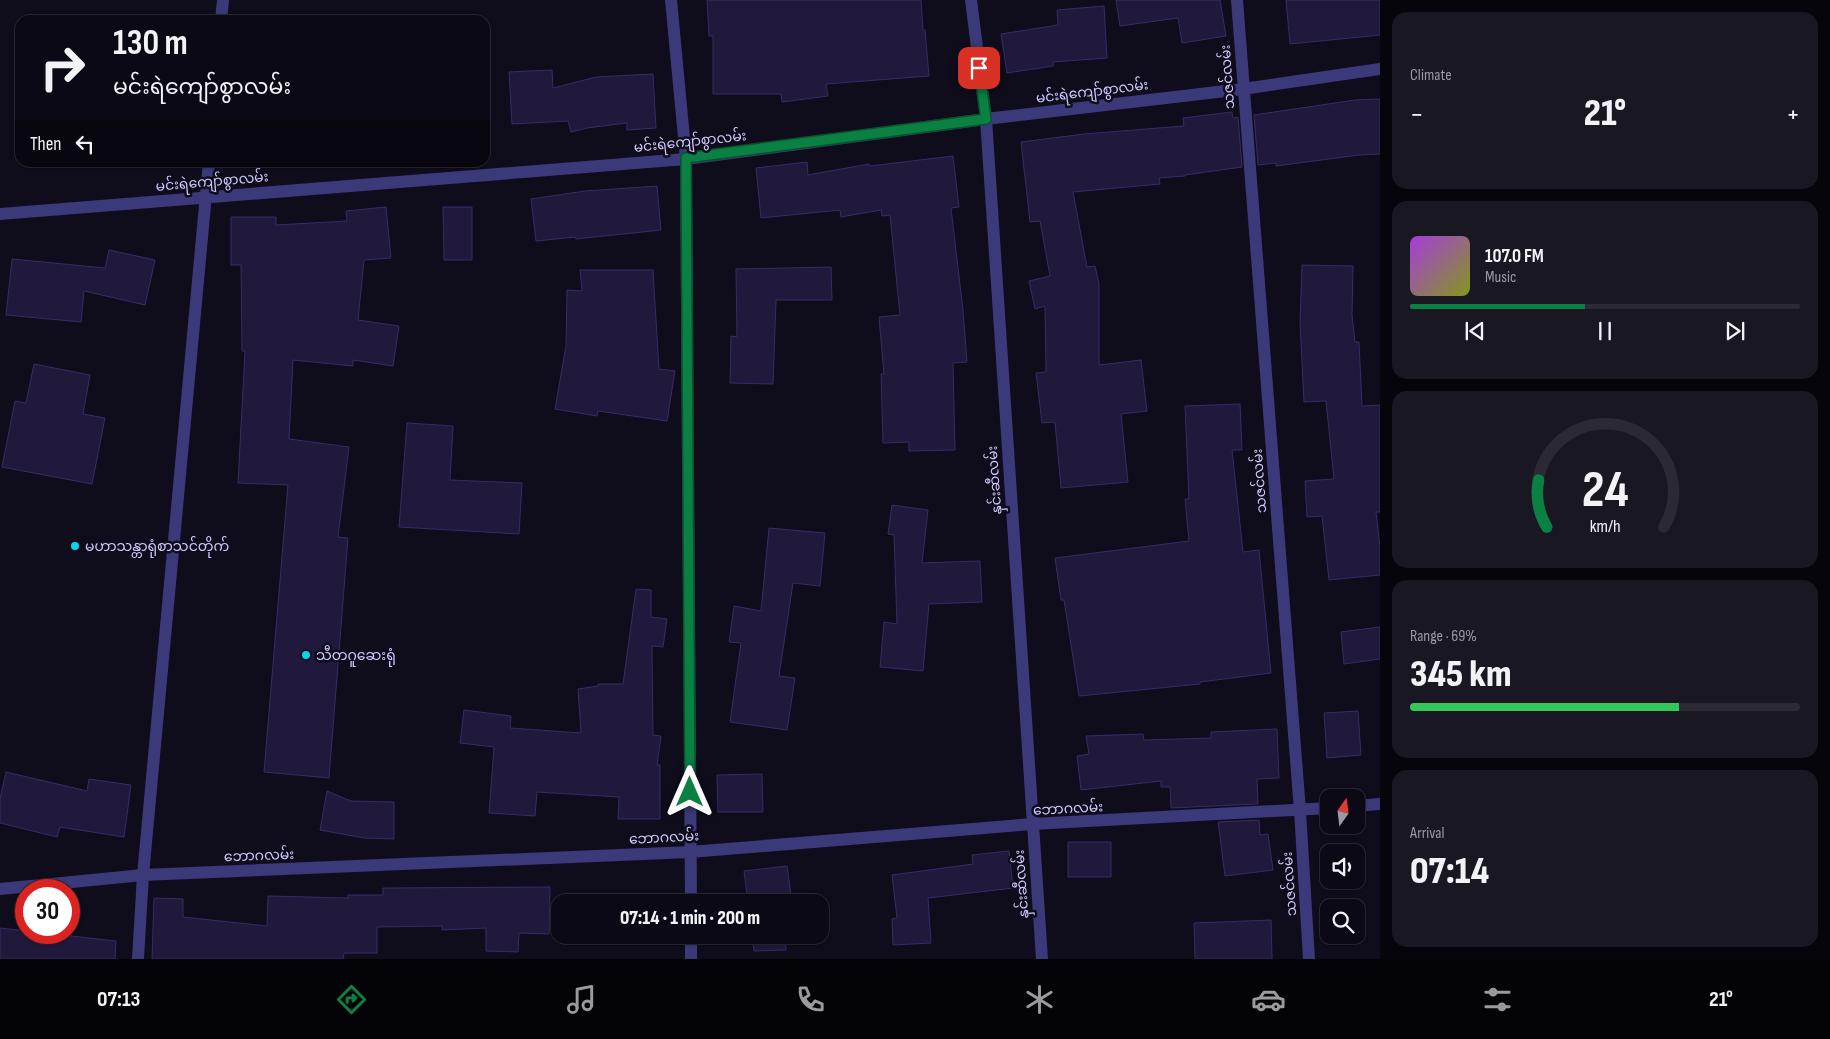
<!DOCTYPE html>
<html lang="en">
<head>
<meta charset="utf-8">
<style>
  :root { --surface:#0b0915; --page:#191722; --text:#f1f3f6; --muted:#9a9aa0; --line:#2b2a34; --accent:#0b8043 }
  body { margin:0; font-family:"Sofia Sans Condensed","Noto Sans Myanmar",sans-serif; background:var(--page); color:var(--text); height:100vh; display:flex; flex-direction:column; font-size:19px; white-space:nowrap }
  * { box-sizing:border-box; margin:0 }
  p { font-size:16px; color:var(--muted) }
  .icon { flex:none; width:28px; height:28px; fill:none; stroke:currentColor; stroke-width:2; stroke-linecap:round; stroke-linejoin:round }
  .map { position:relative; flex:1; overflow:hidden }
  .side { display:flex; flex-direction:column; gap:12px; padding:12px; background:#06050c; width:450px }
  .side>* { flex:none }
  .banner { position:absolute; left:15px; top:15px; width:475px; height:152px; border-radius:15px; box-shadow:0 1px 4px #0004,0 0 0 1px var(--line); background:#0b0915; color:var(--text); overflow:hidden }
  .needle { width:32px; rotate:14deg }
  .buttons { position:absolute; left:1320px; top:789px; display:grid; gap:10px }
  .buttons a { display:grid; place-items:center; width:45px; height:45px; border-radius:10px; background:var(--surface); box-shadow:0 1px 4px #0004,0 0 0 1px var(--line); font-size:25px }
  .speed { position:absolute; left:15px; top:879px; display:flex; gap:10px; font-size:25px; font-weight:700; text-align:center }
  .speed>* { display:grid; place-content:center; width:65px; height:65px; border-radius:50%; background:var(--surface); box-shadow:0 1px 4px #0004,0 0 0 1px var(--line); line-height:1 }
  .speed .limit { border:8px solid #d22; background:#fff; color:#111 }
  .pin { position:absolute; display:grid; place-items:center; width:42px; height:42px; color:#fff; margin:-21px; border-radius:10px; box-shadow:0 2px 8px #0006 }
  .me { position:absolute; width:55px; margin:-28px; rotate:0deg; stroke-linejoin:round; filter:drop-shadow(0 0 4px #0008) }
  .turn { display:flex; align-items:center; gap:18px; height:105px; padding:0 15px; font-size:22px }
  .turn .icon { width:65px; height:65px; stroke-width:2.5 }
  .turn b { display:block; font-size:35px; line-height:42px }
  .then { display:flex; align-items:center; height:48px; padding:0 15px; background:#0003; gap:10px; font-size:19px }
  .big { font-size:38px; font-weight:800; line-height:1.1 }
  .side .tile { flex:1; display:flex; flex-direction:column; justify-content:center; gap:8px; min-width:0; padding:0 18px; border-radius:15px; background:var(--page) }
  .side .dial { align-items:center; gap:0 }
  .dial svg { height:130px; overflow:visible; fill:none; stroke:var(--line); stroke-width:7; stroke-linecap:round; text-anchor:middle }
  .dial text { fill:var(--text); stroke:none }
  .song { display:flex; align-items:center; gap:15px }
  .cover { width:60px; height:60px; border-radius:8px; background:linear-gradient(135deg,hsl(280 70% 55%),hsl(70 70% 35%)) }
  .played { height:5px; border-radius:2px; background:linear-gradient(90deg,var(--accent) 45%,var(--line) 45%) }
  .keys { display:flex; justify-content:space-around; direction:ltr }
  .heat { display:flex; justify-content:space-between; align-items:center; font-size:28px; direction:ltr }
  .charge { height:8px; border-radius:4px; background:linear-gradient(90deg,#34c759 69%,var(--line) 0) }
  .trip { position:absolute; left:551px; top:894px; width:278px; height:50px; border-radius:15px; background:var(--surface); box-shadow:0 1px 4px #0004,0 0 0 1px var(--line); font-weight:800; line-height:50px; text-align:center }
  .tabs { display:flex; height:80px; justify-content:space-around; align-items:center; background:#040408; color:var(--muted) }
  .tabs .icon { width:35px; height:35px }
  .tabs .selected { color:var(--accent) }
  .tabs b { font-size:22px; color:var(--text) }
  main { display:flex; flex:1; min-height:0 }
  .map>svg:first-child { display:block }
  .building { fill:#20193c; stroke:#372c67 }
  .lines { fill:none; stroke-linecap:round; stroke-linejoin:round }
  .minor { stroke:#3b3979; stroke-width:12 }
  .route-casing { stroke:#07532c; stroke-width:12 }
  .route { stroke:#0b8043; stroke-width:9 }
  .poi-dot { fill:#0bd4e8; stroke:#0f0c1c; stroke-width:2 }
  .labels { text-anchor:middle; stroke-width:5; stroke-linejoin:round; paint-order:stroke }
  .street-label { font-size:14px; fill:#cfcafd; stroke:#0f0c1c }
  .poi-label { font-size:14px; fill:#cfcafd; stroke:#0f0c1c; text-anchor:start }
</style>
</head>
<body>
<main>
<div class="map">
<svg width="1380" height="959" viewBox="0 0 1380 959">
  <rect width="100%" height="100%" fill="#0f0c1c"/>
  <path class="building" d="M 707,0 L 921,0 L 923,30 L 925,30 L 929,76 L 826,84 L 828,96 L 782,102 L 781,94 L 713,94 L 713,36 L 709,36 Z
    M 1116,0 L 1220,0 L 1226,36 L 1182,43 L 1178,18 L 1120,26 Z
    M 1286,0 L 1380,0 L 1380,35 L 1290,44 Z
    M 1104,6 L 1107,58 L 1053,62 L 1053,66 L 1007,73 L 1001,34 L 1058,25 L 1057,10 Z
    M 552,70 L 553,88 L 596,77 L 653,74 L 656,128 L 627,130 L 627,123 L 587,128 L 571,132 L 568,121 L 512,124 L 509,72 Z
    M 1380,99 L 1380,154 L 1359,155 L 1276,166 L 1276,163 L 1258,165 L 1254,115 L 1355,100 Z
    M 1232,112 L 1233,118 L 1238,117 L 1242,167 L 1185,175 L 1185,176 L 1159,178 L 1160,184 L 1073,192 L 1087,267 L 1095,266 L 1099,284 L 1099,365 L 1141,360 L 1147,411 L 1121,414 L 1128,482 L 1061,488 L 1055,422 L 1042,423 L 1036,373 L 1046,372 L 1045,306 L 1035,309 L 1029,281 L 1050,276 L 1040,221 L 1030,222 L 1021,142 L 1084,134 L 1184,126 L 1183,118 Z
    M 953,156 L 959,207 L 951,208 L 963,310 L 967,362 L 953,363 L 955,450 L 909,451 L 909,442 L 883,443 L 881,374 L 884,374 L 879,317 L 900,315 L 890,215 L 882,216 L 881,210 L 841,217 L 840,210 L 761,218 L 756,168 L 807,162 L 808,175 L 869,164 L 870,166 Z
    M 657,186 L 661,230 L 576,239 L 575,237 L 536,241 L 531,199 L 585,191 Z
    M 386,207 L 391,258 L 364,260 L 358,320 L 399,326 L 393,366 L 353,360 L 353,366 L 293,360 L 289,439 L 349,447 L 338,537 L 348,538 L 329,778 L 264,772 L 288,485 L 238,483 L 245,351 L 242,351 L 241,265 L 231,265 L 231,217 L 276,217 L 276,225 L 347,221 L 346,211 Z
    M 443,207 L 472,207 L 472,260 L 444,260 Z
    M 109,250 L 155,260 L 145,305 L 84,291 L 81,322 L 6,315 L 12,259 L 105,268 Z
    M 1302,265 L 1353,266 L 1352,315 L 1355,342 L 1359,342 L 1362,406 L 1380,405 L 1380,512 L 1376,512 L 1380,548 L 1380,575 L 1329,580 L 1322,516 L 1307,517 L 1305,481 L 1334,479 L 1326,401 L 1304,402 L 1300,322 Z
    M 831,267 L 832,300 L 776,300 L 773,384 L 730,383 L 731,336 L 737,337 L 736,269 Z
    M 580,270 L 653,270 L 659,369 L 675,371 L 667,421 L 598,411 L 597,416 L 555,409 L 566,346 L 567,290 L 582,291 Z
    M 34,364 L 90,375 L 83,414 L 105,418 L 92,484 L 2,467 L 15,401 L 26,403 Z
    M 1240,404 L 1242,450 L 1232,450 L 1243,552 L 1259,550 L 1271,673 L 1200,682 L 1200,684 L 1079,696 L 1064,600 L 1061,600 L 1055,558 L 1189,541 L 1185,499 L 1189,499 L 1185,406 Z
    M 407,423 L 453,426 L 450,480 L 522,483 L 519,534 L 399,527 Z
    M 892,505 L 928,510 L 922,563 L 980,561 L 982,602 L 929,604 L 923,671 L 880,667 L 884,622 L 897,624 L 894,535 L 888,534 Z
    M 769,528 L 825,533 L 820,586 L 793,583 L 779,676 L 795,678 L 787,730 L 730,722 L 741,643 L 729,642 L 734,606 L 761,611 Z
    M 636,589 L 651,590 L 651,617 L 667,619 L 663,647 L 652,646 L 653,735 L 661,736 L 657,765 L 660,765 L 660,819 L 618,819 L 619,797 L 537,792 L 535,816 L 489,813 L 494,747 L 460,743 L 464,710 L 511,716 L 510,728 L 581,733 L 578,689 L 598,686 L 598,684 L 623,684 Z
    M 1380,627 L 1380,659 L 1344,664 L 1341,632 Z
    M 1358,711 L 1361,755 L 1327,758 L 1324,713 Z
    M 1277,729 L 1279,778 L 1257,779 L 1258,804 L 1171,808 L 1170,787 L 1161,787 L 1161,781 L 1081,790 L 1077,756 L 1089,754 L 1086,736 L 1143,734 L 1144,740 L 1211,738 L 1211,732 Z
    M 6,772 L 87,791 L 89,779 L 131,785 L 124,837 L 60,827 L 57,837 L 0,823 L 0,799 Z
    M 762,774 L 763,812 L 718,812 L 717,775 Z
    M 327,791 L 351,801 L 394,802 L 394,839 L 364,838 L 320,830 Z
    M 1259,820 L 1260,835 L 1268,834 L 1273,870 L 1225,876 L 1218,822 Z
    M 1068,842 L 1111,842 L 1111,877 L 1068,877 Z
    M 1009,851 L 1013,888 L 928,898 L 931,943 L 893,945 L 892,919 L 897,918 L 892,875 L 973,864 L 972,855 Z
    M 787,866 L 792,902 L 748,902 L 744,871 Z
    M 550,887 L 549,934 L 519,933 L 518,952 L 486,951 L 486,928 L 442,930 L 442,926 L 377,927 L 377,953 L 344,953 L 343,959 L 152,959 L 154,898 L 183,899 L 183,917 L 267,926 L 268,896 L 348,898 L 348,895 L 383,895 L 383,888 Z
    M 1271,920 L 1272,959 L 1195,959 L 1194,923 Z
    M 0,928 L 116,941 L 115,959 L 0,959 Z
    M 752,935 L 785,935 L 786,950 L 754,951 Z"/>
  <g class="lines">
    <path class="minor" d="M 671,0 L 686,159 L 691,902
      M 971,0 L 986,119 L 1042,959
      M 1237,0 L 1300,811 L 1309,959
      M 221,20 L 223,0
      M 0,214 L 686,159 L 986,119 L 1243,89 L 1380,69
      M 1356,806 L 1380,804
      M 0,889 L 143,875 L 690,852 L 1032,824 L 1329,808
      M 691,935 L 691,959
      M 138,959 L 143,875 L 209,162"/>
  </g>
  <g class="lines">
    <defs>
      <path id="route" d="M 690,792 L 686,158 L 986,119 L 979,68"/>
    </defs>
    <use href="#route" class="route-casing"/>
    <use href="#route" class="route"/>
  </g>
  <g class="poi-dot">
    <circle cx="75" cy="546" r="5"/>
    <circle cx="306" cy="655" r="5"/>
  </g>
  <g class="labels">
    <g class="street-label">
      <text transform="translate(1227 77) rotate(-94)" y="5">သဇင်လမ်း</text>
      <text transform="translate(1092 91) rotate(-7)" y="5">မင်းရဲကျော်စွာလမ်း</text>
      <text transform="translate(690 141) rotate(-6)" y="5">မင်းရဲကျော်စွာလမ်း</text>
      <text transform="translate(212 181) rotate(-5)" y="5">မင်းရဲကျော်စွာလမ်း</text>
      <text transform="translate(994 480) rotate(-94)" y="5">နှင်းဆီလမ်း</text>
      <text transform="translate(1259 481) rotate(-94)" y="5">သဇင်လမ်း</text>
      <text transform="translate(1068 808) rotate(-3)" y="5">ဘောဂလမ်း</text>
      <text transform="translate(664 837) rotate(-3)" y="5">ဘောဂလမ်း</text>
      <text transform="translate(259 855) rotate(-2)" y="5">ဘောဂလမ်း</text>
      <text transform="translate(1021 884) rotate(-94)" y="5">နှင်းဆီလမ်း</text>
      <text transform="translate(1289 884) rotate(-94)" y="5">သဇင်လမ်း</text>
    </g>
    <g class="poi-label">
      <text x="85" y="551">မဟာသန္တာရုံစာသင်တိုက်</text>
      <text x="316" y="660">သီတဂူဆေးရုံ</text>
    </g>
  </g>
</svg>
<div class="buttons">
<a><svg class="needle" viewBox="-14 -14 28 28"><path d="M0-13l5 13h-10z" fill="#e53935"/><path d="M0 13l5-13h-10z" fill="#9a9aa0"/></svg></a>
<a><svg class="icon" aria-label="sound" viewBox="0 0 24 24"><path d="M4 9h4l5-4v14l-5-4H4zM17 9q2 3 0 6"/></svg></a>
<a><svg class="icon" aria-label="search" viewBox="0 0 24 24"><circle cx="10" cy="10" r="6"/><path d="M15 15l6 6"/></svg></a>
</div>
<div class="speed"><div class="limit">30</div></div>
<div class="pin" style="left:979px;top:68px;background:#d93025"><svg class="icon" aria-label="arrive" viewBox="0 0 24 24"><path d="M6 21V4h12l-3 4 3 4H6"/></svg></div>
<svg class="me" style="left:690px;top:792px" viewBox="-20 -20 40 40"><path d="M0-17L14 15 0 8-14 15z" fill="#0b8043" stroke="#fff" stroke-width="4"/></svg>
<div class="trip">07:14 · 1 min · 200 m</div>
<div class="banner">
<div class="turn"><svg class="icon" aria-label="right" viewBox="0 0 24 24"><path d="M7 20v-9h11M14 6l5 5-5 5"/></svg><div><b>130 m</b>မင်းရဲကျော်စွာလမ်း</div></div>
<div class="then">Then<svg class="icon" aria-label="left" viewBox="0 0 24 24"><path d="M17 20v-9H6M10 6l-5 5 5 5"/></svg></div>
</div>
</div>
<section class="side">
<div class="tile"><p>Climate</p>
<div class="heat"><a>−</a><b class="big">21°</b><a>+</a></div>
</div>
<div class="tile">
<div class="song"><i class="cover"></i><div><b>107.0 FM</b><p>Music</p></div></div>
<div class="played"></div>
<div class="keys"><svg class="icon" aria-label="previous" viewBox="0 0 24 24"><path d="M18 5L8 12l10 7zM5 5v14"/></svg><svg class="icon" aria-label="pause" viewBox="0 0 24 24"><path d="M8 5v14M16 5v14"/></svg><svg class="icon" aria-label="next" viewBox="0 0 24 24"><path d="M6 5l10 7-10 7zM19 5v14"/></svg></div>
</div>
<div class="tile dial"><svg viewBox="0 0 100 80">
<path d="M14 69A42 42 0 1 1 86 69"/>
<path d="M14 69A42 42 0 0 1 9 40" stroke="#0b8043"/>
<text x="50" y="56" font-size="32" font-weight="700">24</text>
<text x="50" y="72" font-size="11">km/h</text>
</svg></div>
<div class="tile"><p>Range · 69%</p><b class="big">345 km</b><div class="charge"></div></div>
<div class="tile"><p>Arrival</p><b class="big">07:14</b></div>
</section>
</main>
<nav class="tabs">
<b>07:13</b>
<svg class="icon selected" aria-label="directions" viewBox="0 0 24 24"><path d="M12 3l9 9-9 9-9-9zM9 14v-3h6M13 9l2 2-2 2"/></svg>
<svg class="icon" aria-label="music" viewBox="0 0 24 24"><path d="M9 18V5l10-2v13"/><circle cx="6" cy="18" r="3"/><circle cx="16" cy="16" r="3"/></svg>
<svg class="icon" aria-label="phone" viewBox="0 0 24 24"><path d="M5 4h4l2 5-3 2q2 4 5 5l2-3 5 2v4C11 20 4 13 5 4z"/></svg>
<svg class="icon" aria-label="climate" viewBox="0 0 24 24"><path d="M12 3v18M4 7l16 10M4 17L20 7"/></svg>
<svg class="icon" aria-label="car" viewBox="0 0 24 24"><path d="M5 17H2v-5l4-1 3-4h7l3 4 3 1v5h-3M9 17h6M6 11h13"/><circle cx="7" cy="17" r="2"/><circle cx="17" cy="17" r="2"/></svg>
<svg class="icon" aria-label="filters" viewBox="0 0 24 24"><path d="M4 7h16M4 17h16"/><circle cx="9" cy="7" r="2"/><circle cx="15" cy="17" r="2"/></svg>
<b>21°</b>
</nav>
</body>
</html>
